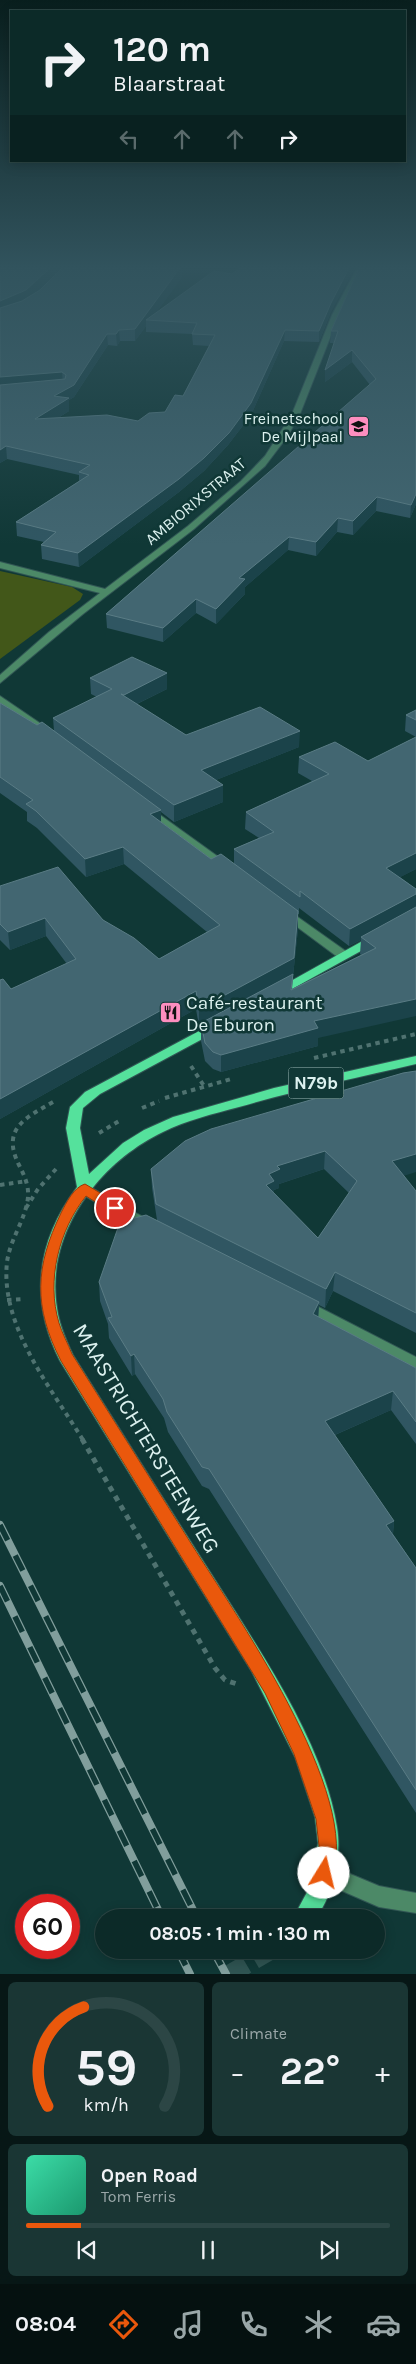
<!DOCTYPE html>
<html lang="en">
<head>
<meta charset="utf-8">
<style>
  :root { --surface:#0c2a28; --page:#1a3634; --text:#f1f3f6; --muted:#9aa7a8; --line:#2c4645; --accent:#ea580c }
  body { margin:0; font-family:Karla,sans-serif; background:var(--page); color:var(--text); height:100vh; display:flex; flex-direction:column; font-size:19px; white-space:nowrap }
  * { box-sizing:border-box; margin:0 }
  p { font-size:16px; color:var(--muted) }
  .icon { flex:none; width:28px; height:28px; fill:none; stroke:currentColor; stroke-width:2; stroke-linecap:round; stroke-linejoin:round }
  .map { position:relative; height:1974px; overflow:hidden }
  .side { display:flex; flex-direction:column; gap:8px; padding:8px; background:#071716; flex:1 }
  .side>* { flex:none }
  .guide { position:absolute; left:10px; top:10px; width:396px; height:152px; border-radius:0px; box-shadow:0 2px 12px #0003,0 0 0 1px var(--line); background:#0c2a28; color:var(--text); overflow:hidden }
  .speed { position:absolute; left:15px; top:1894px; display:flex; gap:10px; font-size:25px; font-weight:700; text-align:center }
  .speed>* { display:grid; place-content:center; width:65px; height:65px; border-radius:50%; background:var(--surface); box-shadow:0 2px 12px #0003,0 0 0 1px var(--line); line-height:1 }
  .speed .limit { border:8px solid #d22; background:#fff; color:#111 }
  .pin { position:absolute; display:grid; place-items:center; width:42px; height:42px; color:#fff; margin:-21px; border:2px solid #fff; border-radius:50%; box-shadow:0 1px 5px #0007 }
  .me { position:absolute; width:55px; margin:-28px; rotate:9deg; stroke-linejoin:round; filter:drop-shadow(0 0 4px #0008) }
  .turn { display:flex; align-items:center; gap:18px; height:105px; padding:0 20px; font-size:22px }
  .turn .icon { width:65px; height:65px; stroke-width:2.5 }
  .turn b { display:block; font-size:35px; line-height:42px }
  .lanes { display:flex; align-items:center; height:48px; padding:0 20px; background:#0003; justify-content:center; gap:25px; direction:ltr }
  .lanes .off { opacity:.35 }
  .big { font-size:38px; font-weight:700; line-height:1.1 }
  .side .tile { flex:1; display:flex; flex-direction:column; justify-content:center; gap:8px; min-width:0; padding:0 18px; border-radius:8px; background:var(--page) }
  .side .dial { align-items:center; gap:0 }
  .dial svg { height:130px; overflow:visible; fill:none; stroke:var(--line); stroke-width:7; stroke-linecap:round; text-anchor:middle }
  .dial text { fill:var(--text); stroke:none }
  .song { display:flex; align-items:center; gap:15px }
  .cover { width:60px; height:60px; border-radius:8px; background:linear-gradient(135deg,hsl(160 70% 55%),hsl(160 70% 35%)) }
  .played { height:5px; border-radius:2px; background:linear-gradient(90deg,var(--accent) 15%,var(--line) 15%) }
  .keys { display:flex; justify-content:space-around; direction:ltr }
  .heat { display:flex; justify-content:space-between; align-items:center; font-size:28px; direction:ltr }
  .side .tiles { flex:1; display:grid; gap:8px; grid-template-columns:1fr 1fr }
  .tile:last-child { grid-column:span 2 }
  .trip { position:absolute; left:95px; top:1909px; width:290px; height:50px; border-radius:25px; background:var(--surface); box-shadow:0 2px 12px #0003,0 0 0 1px var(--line); font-weight:700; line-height:50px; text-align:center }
  .tab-bar { display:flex; height:80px; justify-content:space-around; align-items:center; background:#051110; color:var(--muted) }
  .tab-bar .icon { width:35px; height:35px }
  .tab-bar .on { color:var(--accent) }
  .tab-bar b { font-size:22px; color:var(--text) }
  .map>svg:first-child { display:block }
  .green { fill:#425719 }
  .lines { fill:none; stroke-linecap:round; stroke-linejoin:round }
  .major-tunnel { stroke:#2f5452; stroke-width:19; stroke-dasharray:19 9; stroke-linecap:butt }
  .minor-casing { stroke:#315654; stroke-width:2 }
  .major-casing { stroke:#315654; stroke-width:2 }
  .path-far1 { stroke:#4f7270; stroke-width:4; stroke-dasharray:4.5 4.5; stroke-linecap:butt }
  .path { stroke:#4f7270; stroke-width:5; stroke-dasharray:5.5 5.5; stroke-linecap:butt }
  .minor { fill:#4c8967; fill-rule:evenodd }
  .major { fill:#55e19c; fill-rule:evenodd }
  .rail-casing { stroke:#819e9c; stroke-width:8 }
  .rail { stroke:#103836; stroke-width:5.5; stroke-dasharray:17; stroke-linecap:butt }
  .wall { fill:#305662; fill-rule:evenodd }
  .shaded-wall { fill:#1b434a }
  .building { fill:#426671; stroke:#5a7c85; fill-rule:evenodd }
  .route { fill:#ea580c; stroke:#983908 }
  .labels { text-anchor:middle; stroke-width:5; stroke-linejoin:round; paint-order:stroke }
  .far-poi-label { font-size:16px; fill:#dcf1ef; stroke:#103836; text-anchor:end }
  .far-street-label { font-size:16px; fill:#dcf1ef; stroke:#103836 }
  .shield { fill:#103836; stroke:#9fbab8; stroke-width:1 }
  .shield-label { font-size:18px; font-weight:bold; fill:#dcf1ef }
  .poi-label { font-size:19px; fill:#dcf1ef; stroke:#103836; text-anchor:start }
  .near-street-label { font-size:22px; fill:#dcf1ef; stroke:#103836 }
</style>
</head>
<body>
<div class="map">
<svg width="416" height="1974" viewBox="0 0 416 1974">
  <rect width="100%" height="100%" fill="#103836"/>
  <path class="green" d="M 0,571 L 72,587 L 83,594 L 80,600 L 0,659 Z"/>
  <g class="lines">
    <path class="major-tunnel" d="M 230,1974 L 271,1950"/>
    <defs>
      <path id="minor" d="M 357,268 L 363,268 L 339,315 L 300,414 L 287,437 L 265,466 L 194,529 L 83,614 L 0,683 L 0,675 L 49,632 L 100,593 L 0,568 L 0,562 L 105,589 L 188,526 L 241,481 L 265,456 L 292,414 L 332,315 Z
        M 0,696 L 47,728 L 47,732 L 39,732 L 0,704 Z
        M 149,807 L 231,866 L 233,868 L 231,870 L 223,870 L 145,812 L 144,810 L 145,808 Z
        M 285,908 L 347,952 L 349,955 L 347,958 L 339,958 L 281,915 L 279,912 Z
        M 85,1184 L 152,1222 L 154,1226 L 152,1230 L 147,1231 L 142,1230 L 80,1193 L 78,1189 L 80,1185 Z
        M 303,1299 L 416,1357 L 416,1370 L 298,1309 L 295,1305 L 298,1301 Z
        M 324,1863 L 379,1886 L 416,1893 L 416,1913 L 379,1907 L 317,1880 L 314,1873 L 317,1866 Z"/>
      <path id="major" d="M 375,934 L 379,935 L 381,938 L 379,941 L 283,994 L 279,995 L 273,991 Z
        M 216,1022 L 222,1026 L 221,1029 L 100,1094 L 83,1108 L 80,1128 L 89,1174 L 123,1143 L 144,1130 L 173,1117 L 274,1088 L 416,1056 L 416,1064 C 357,1078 297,1090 239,1107 C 213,1114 187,1120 163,1132 C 98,1163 45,1234 57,1308 C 59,1324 66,1340 73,1355 C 119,1428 165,1502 212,1575 C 258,1648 323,1741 337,1827 C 342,1857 334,1893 316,1918 L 293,1918 L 312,1883 L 318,1843 L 315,1817 L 295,1757 L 252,1672 L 60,1361 C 29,1300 36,1242 77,1187 L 66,1128 L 70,1107 L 85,1092 Z"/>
    </defs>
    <use href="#minor" class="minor-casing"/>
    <use href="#major" class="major-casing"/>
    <path class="path-far1" d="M 314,1058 L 416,1034
      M 191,1066 L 204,1086
      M 165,1098 L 231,1079
      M 53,1102 C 25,1118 1,1129 19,1165 C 24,1175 29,1185 28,1197 C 26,1219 10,1239 7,1262 C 0,1326 51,1388 83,1440
      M 142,1108 L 159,1101
      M 99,1133 L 119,1121
      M 0,1185 L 27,1181
      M 26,1208 L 38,1189 L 56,1169
      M 7,1300 L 24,1299"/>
    <path class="path" d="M 82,1439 L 215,1668 L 225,1680 L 240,1685"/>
    <use href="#minor" class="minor"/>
    <use href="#major" class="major"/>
    <defs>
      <path id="rail" d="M 0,1525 L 197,1918
        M 0,1586 L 162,1918
        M 178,1950 L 190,1974
        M 213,1950 L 226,1974"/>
    </defs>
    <use href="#rail" class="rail-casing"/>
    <use href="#rail" class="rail"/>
  </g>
  <path class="wall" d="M 0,268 L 60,268 L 50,281 L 182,277 L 155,314 L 330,314 L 319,342 L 284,341 L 251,415 L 228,445 L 204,471 L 179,492 L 79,567 L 42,559 L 41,545 L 44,542 L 17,536 L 16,522 L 79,481 L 79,475 L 7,459 L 0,463 ZM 146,326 L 146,332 L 192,334 L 193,345 L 209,346 L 183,396 L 165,412 L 138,421 L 58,418 L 69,411 L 69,400 L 74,397 L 108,345 L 117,346 L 120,341 L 135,341 Z
    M 359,268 L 416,504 L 410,518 L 376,511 L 353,535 L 337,532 L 316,556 L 288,550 L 245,587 L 245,594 L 216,624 L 196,613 L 163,642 L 107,628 L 106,614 L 370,385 L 352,362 L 325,382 L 334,343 L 330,343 L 331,331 Z
    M 167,673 L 167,689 L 137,704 L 186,735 L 299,747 L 216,780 L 223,785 L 223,802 L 174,822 L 161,812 L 161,822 L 211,859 L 234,864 L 234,849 L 259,838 L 245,829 L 246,812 L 312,781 L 298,773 L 299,757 L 368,761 L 416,737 L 405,731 L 406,715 L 416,710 L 416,869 L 400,877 L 416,889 L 318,1038 L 318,1046 L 221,1072 L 213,1069 L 205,1061 L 201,1041 L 201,1026 L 199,1027 L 196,1009 L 0,1119 L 0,980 L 11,989 L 67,964 L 46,936 L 10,950 L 0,940 L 0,886 L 103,920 L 159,959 L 207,932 L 124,864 L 86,877 L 37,828 L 27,821 L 27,812 L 0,793 L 0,703 L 37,725 L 54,731 L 53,718 L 97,697 L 91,694 L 90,678 ZM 299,908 L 349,946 L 361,940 L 360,954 L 361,955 L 292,989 L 293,977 L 293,976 L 298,929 L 298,914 L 299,914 Z
    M 403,1073 L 404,1176 L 416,1191 L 416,1333 L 333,1291 L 325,1308 L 319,1305 L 318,1317 L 416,1368 L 416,1444 L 391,1410 L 335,1435 L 394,1521 L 393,1534 L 416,1568 L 416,1813 L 209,1489 L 202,1486 L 168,1432 L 164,1418 L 135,1374 L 132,1376 L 109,1338 L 108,1324 L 100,1301 L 99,1282 L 157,1220 L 152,1188 L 151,1169 ZM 324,1169 L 349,1193 L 318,1238 L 274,1193 L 274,1190 L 279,1188 L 279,1184 Z"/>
  <path class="shaded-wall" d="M 50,268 L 60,268 L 48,282 L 27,301 L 0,312 L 0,301 Z
    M 180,268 L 182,268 L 182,277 L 150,321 L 146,320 L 146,326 L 135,341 L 135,329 Z
    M 349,268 L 355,268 L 330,314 L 319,342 L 319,331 L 331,303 Z
    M 119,330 L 120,341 L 117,346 L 116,334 Z
    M 285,330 L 284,341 L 251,415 L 228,445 L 204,471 L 179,492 L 79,567 L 78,553 Z
    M 107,334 L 108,345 L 74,397 L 69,400 L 69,411 L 36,432 L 35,419 Z
    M 352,350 L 352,362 L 325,382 L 325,370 Z
    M 62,372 L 63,384 L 0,389 L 0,377 Z
    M 6,446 L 7,459 L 0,463 L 0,450 Z
    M 416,494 L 416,504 L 410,518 L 411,505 Z
    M 377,497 L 376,511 L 353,535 L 353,521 Z
    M 338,518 L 337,532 L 316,556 L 316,542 Z
    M 289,537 L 288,550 L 245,587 L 245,594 L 216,624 L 216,609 L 239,578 Z
    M 196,599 L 196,613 L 163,642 L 163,628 Z
    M 167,673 L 167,689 L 124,710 L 124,695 Z
    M 300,731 L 299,747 L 201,786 L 201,770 Z
    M 223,785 L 223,802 L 174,822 L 174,805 Z
    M 161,810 L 161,827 L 150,814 Z
    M 123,847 L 124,864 L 86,877 L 85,859 Z
    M 416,853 L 416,869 L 385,885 L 386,868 Z
    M 416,894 L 416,910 L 361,937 L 361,940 L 349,946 L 350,929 Z
    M 298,911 L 298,929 L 293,976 L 292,977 L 292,991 L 201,1023 L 201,1026 L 199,1027 L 199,1009 Z
    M 45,918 L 46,936 L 10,950 L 8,932 Z
    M 196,991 L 196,1009 L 0,1119 L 0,1099 Z
    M 416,999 L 416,1016 L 318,1038 L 318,1046 L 221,1072 L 221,1055 L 314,1021 Z
    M 325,1151 L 324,1169 L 279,1184 L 279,1188 L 274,1190 L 274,1200 L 266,1185 L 269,1174 L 277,1166 Z
    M 416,1154 L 416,1172 L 391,1180 L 392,1161 Z
    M 335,1272 L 333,1291 L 325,1308 L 326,1289 Z
    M 319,1302 L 318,1322 L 313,1314 Z
    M 134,1354 L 135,1374 L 132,1376 L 131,1356 Z
    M 393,1391 L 391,1410 L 323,1440 L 325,1421 Z
    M 394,1521 L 392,1541 L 386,1525 Z"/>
  <path class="building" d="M 0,268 L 50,268 L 26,290 L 0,301 Z
    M 62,268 L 180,268 L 135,329 L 119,330 L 116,334 L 107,334 L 74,385 L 54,396 L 69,398 L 35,419 L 107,415 L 138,421 L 149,413 L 165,412 L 175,395 L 183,396 L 215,335 L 192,334 L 197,323 L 146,320 L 214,271 L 232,274 L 240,268 L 349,268 L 331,303 L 319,331 L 285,330 L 251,403 L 229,433 L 204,458 L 179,479 L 78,553 L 41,545 L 56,532 L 16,522 L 89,475 L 79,472 L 90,465 L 6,446 L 0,450 L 0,385 L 65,379 L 66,375 L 62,372 L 0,377 L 0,308 L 22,301 L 40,290 Z
    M 359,268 L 416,268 L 416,494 L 411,505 L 377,497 L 353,521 L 338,518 L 316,542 L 289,537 L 239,578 L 245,579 L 216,609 L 196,599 L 163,628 L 106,614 L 376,379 L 352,350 L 325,370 L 338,331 L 331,331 Z
    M 132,657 L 167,673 L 124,695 L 121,694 L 186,735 L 260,707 L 300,731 L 201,770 L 223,785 L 174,805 L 53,718 L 112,689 L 90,678 Z
    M 0,703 L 37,725 L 42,722 L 161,810 L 150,814 L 211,859 L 221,854 L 298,911 L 294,958 L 199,1009 L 196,991 L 0,1099 L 0,980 L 3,979 L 11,989 L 76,959 L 45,918 L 8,932 L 0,924 L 0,886 L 58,867 L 103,920 L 134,938 L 159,959 L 220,925 L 123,847 L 85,859 L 36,811 L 26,804 L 33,800 L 0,777 Z
    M 416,710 L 416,720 L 406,715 Z
    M 416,737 L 416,853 L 386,868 L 416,889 L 416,894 L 350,929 L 300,891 L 300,897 L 234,849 L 274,832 L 246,812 L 329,774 L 299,757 L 335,742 L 368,761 Z
    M 416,907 L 416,999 L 314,1021 L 318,1028 L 221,1055 L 213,1052 L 205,1043 L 201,1023 L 293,974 L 291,990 L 376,948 L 361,937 Z
    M 416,1071 L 416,1154 L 392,1161 L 416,1191 L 416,1313 L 335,1272 L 326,1289 L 156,1204 L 151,1169 L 185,1141 L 211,1129 L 403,1073 ZM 325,1151 L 357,1181 L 318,1238 L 266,1185 L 274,1181 L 269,1174 L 280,1169 L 277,1166 Z
    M 146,1215 L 319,1302 L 313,1314 L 416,1368 L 416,1422 L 393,1391 L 325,1421 L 394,1521 L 386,1525 L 416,1568 L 416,1790 L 209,1469 L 202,1467 L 167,1412 L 163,1399 L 134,1354 L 131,1356 L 108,1318 L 112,1317 L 99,1282 L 120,1222 Z"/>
  <linearGradient id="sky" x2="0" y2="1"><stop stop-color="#091f1e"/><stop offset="0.49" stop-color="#31535d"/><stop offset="1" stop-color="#31535d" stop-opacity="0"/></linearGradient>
  <rect width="416" height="545" fill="url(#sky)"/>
  <path class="route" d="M 85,1184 L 119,1204 L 121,1208 L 119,1211 L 110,1211 L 86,1196 C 59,1230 46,1280 59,1323 C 62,1333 68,1344 72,1354 C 110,1415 149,1476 187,1537 C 231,1608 365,1797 331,1879 L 324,1882 L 318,1879 L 315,1873 L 319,1846 L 316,1819 L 294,1754 L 265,1693 L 61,1361 C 33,1306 35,1267 61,1213 C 66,1203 74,1187 85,1184 Z"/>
  <defs>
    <symbol id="school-square" viewBox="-11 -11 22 22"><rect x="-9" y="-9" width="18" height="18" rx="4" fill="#fd8ebf" stroke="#103836"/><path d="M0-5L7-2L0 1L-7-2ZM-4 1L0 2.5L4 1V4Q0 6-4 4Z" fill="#111"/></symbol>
    <symbol id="restaurant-square" viewBox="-11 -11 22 22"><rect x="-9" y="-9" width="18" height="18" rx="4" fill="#fd8ebf" stroke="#103836"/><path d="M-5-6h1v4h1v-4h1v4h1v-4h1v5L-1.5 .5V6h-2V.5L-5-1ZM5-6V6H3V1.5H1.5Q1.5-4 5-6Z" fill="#111"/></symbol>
  </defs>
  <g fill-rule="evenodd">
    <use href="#school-square" x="346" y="414" width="25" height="25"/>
    <use href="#restaurant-square" x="158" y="1000" width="25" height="25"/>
  </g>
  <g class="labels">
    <g class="far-poi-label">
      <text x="343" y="424">Freinetschool<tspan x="343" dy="18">De Mijlpaal</tspan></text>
    </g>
    <g class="far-street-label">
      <text transform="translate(195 501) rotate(-40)" y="6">AMBIORIXSTRAAT</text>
    </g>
    <rect class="shield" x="288.5" y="1067.5" width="55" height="31" rx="4"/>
    <g class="shield-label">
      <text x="316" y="1089">N79b</text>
    </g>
    <g class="poi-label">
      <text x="186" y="1009">Café-restaurant<tspan x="186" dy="22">De Eburon</tspan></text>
    </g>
    <g class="near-street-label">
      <text transform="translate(147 1438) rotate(59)" y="8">MAASTRICHTERSTEENWEG</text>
    </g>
  </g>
</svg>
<div class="speed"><div class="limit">60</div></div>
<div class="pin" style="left:115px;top:1208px;background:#d93025"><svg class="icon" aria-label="arrive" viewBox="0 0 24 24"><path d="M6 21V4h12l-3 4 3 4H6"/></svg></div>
<svg class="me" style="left:324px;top:1873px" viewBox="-20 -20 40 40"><circle r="19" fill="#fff"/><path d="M0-13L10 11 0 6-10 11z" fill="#ea580c"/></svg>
<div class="trip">08:05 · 1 min · 130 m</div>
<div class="guide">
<div class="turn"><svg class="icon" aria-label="right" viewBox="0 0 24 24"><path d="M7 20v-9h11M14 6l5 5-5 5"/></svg><div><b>120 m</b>Blaarstraat</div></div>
<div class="lanes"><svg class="icon off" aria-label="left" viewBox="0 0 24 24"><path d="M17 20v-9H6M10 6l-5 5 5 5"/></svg><svg class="icon off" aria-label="ahead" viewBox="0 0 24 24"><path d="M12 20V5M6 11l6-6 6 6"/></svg><svg class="icon off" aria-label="ahead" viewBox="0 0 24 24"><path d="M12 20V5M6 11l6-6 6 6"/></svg><svg class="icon" aria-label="right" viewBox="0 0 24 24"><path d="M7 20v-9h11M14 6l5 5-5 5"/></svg></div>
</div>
</div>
<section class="side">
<div class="tiles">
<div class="tile dial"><svg viewBox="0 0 100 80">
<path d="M14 69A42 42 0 1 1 86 69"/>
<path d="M14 69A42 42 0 0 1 36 8" stroke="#ea580c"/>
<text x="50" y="56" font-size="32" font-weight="700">59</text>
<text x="50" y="72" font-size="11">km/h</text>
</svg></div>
<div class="tile"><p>Climate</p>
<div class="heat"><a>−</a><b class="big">22°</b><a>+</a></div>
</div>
<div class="tile">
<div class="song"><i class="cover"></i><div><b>Open Road</b><p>Tom Ferris</p></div></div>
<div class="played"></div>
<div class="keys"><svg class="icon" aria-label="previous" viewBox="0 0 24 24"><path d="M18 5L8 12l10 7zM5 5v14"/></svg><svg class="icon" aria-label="pause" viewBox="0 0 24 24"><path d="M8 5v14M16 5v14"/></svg><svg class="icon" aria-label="next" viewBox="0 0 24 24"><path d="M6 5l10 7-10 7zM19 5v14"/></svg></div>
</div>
</div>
</section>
<nav class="tab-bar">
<b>08:04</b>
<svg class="icon on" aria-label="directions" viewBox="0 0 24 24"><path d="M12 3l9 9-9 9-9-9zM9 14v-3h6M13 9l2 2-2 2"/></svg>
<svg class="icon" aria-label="music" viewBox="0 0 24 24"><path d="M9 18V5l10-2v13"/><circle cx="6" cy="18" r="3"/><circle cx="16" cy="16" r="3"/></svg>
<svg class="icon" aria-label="phone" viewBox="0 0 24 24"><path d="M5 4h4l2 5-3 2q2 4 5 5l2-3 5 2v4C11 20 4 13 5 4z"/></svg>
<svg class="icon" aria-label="climate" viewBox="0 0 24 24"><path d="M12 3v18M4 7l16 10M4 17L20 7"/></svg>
<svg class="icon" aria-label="car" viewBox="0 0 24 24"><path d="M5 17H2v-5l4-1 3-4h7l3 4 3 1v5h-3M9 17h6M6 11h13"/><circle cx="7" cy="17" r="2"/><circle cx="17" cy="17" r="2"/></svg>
</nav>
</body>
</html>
